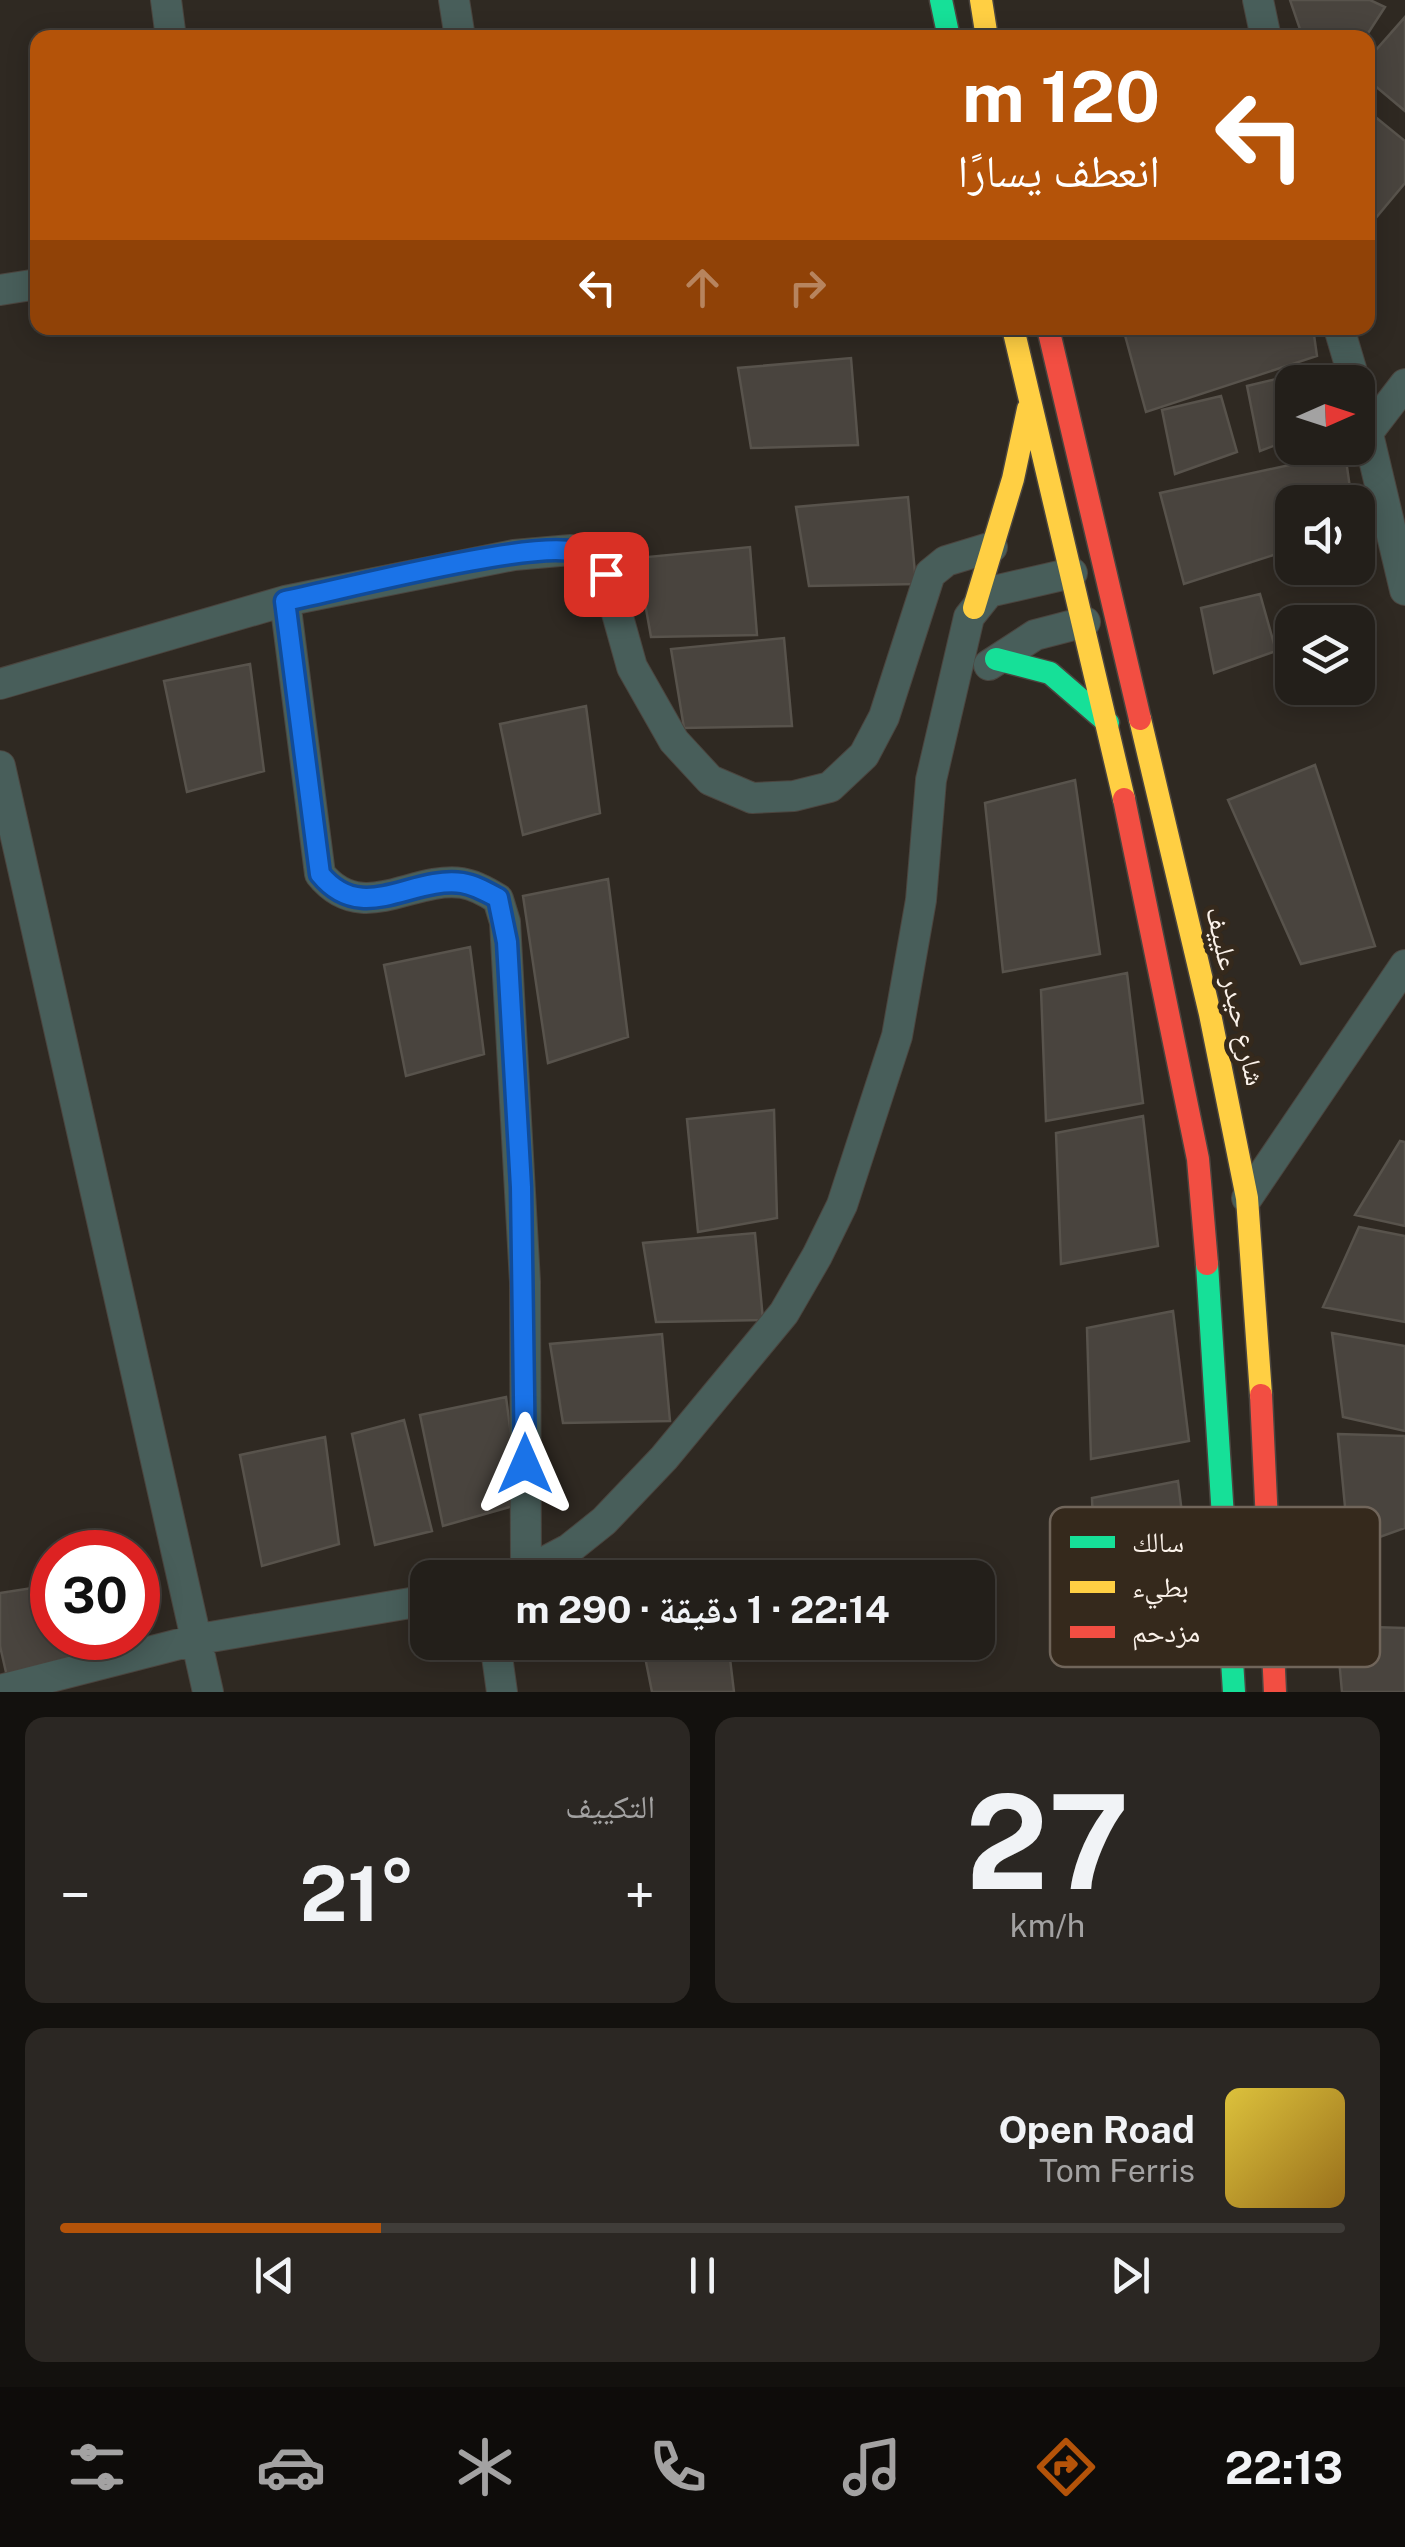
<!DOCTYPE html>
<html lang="ar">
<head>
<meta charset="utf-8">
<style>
  :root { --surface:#231f1a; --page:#2b2723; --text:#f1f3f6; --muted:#a3a2a2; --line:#403d39; --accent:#b45309 }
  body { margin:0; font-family:"Public Sans","Noto Naskh Arabic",sans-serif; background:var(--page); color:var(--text); direction:rtl; height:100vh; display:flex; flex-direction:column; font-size:38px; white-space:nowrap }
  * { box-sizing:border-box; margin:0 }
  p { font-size:32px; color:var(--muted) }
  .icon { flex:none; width:55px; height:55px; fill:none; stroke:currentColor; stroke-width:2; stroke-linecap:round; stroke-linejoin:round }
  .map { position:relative; height:1692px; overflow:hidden; direction:ltr }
  .details { display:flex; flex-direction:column; gap:25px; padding:25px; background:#13110e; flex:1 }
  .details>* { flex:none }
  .top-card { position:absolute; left:30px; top:30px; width:1345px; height:305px; border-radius:20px; box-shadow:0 5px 25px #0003,0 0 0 2px var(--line); direction:rtl; background:#b45309; color:#fff; overflow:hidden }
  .needle { width:65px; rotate:87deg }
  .buttons { position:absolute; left:1275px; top:365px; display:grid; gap:20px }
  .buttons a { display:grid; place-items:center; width:100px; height:100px; border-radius:20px; background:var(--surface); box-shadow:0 5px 25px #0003,0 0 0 2px var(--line); font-size:50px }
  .speed { position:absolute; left:30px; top:1530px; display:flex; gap:20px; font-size:50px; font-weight:700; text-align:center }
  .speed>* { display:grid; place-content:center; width:130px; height:130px; border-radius:50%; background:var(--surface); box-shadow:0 5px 25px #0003,0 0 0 2px var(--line); line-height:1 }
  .speed .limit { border:15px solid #d22; background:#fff; color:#111 }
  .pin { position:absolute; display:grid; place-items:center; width:85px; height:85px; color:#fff; margin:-42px; border-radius:20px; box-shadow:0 5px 15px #0006 }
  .me { position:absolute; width:110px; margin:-55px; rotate:0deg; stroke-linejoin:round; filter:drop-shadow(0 0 8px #0008) }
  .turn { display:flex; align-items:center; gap:35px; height:210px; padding:0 50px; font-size:45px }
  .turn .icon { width:130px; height:130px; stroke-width:2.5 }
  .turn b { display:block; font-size:70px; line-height:85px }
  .lanes { display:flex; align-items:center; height:95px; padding:0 50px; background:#0003; justify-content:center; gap:50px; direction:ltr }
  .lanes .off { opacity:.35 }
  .big { font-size:75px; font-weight:700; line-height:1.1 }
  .details .tile { flex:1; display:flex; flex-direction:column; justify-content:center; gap:15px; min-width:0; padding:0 35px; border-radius:20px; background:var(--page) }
  .details .dial { align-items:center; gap:0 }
  .dial b { font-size:130px; line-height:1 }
  .song { display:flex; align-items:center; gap:30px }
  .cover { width:120px; height:120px; border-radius:15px; background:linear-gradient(135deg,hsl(50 70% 55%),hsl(40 70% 35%)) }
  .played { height:10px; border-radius:5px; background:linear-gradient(90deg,var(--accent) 25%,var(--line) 25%) }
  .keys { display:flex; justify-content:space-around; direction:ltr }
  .heat { display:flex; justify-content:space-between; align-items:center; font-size:55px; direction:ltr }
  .details .tiles { flex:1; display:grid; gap:25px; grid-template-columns:1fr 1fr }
  .tile:last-child { grid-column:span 2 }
  .trip { position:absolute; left:410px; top:1560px; width:585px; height:100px; border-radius:20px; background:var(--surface); box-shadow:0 5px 25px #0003,0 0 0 2px var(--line); font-weight:700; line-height:100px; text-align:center; direction:rtl }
  .menu { display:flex; height:160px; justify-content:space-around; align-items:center; background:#0e0c0a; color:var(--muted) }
  .menu .icon { width:70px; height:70px }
  .menu .current { color:var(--accent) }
  .menu b { font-size:45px; color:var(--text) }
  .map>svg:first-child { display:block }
  .building { fill:#49443e; stroke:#58534c; stroke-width:2.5 }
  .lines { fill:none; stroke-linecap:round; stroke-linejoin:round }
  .street-casing { stroke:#4b453f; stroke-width:32 }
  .fast-casing { stroke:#4b453f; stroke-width:25 }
  .slow-casing { stroke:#4b453f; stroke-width:25 }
  .jam-casing { stroke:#4b453f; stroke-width:25 }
  .street { stroke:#485e5a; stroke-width:30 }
  .fast { stroke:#16e098; stroke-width:22 }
  .slow { stroke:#ffcf43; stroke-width:22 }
  .jam { stroke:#f24e42; stroke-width:22 }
  .route-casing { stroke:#114b97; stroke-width:25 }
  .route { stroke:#1a73e8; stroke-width:18 }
  .labels { text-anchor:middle; stroke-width:10; stroke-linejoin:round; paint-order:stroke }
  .street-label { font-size:28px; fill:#faf1e9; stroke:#35291c }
  .key { fill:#35291c; stroke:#70655a; stroke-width:2.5 }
  .key-label { font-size:28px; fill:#faf1e9 }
</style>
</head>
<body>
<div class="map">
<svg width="1405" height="1692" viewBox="0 0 1405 1692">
  <rect width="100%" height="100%" fill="#2f2922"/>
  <path class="building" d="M 1290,0 L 1370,0 L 1385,7 L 1365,38 L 1303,38 Z
    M 1405,17 L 1405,111 L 1368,80 L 1368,59 Z
    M 1368,111 L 1405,141 L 1405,183 L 1369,226 Z
    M 1123,328 L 1313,328 L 1317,356 L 1146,412 Z
    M 851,358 L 858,445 L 751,448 L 738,368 Z
    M 1306,372 L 1309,382 L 1292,382 L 1292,439 L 1260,451 L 1247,386 Z
    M 1221,396 L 1237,452 L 1175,474 L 1162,410 Z
    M 1345,453 L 1352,502 L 1292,502 L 1292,549 L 1184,584 L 1160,493 Z
    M 908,497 L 916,584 L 809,586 L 796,507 Z
    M 750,547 L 757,635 L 651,637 L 637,558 Z
    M 1260,594 L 1276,651 L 1214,673 L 1201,608 Z
    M 784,638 L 792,726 L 684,728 L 671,649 Z
    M 250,664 L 264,771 L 187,792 L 164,681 Z
    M 586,706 L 600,813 L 523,835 L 500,724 Z
    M 1315,765 L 1375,946 L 1301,964 L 1228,800 Z
    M 1075,780 L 1100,954 L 1003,972 L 985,803 Z
    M 608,879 L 628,1037 L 548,1063 L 523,896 Z
    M 470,947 L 484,1054 L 406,1076 L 384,965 Z
    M 1127,973 L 1143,1103 L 1046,1121 L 1041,990 Z
    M 774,1110 L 777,1218 L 698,1232 L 687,1119 Z
    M 1143,1116 L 1158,1246 L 1061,1264 L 1056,1133 Z
    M 1400,1141 L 1405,1142 L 1405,1226 L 1355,1215 Z
    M 1359,1227 L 1405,1236 L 1405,1322 L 1323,1307 Z
    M 755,1233 L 763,1320 L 656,1322 L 643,1243 Z
    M 1173,1311 L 1189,1441 L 1091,1459 L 1087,1328 Z
    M 1332,1333 L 1405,1346 L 1405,1431 L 1343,1417 Z
    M 662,1334 L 670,1421 L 563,1423 L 550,1344 Z
    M 506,1397 L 520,1504 L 443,1526 L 420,1415 Z
    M 404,1420 L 432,1531 L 375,1545 L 352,1434 Z
    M 1338,1434 L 1405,1436 L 1405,1528 L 1349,1548 Z
    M 325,1437 L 339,1544 L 262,1566 L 240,1455 Z
    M 1178,1481 L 1194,1610 L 1097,1629 L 1092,1498 Z
    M 52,1585 L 52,1638 L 112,1638 L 118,1656 L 8,1681 L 0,1646 L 0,1593 Z
    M 1336,1626 L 1405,1628 L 1405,1692 L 1342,1692 Z
    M 642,1642 L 728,1642 L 734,1692 L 652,1692 Z"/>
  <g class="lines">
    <defs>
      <path id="street" d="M 166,0 L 171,38
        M 454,0 L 460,38
        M 1258,0 L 1266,38
        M 0,290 L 38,284
        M 1339,328 L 1355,382
        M 1358,392 L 1405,590
        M 1369,431 L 1405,384
        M 285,601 L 320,874 C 362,926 411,876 462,883 C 475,885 487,892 498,899 L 505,922 L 525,1282 L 526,1573
        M 989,665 L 1035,635 L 1085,622
        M 0,684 L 285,601 L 514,555 L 571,550 L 588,557 L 606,574 L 632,667 L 674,741 L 710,780 L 752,798 L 794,796 L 830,787 L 864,755 L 884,717 L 930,574 L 946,561 L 992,547
        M 0,766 L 208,1692
        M 1247,1198 L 1405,965
        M 514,1578 L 569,1549 L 604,1521 L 664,1458 L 784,1313 L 817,1256 L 842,1205 L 897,1036 L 921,900 L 931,780 L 969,617 L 989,592 L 1072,573
        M 495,1642 L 502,1692
        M 0,1690 L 199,1639 L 428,1600"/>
      <path id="fast" d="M 941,0 L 949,38
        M 996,659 L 1050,673 L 1108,723
        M 1207,1264 L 1234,1692"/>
      <path id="slow" d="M 981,0 L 987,38
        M 1013,328 L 1124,799
        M 974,608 L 1013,479 L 1028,409
        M 1140,719 L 1210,1014 L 1247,1198 L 1261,1395"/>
      <path id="jam" d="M 1048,328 L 1140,719
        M 1124,799 L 1198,1159 L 1207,1264
        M 1261,1395 L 1275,1692"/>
    </defs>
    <use href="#street" class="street-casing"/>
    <use href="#fast" class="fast-casing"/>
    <use href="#slow" class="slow-casing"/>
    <use href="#jam" class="jam-casing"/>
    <use href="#street" class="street"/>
    <use href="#fast" class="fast"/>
    <use href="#slow" class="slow"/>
    <use href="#jam" class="jam"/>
  </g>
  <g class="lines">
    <defs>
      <path id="route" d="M 525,1464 L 521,1187 L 507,942 L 498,898 C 487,892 475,885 462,883 C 411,876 362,926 320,874 L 285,601 C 339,590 532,540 574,552 C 588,555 596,564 606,574"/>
    </defs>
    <use href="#route" class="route-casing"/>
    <use href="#route" class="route"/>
  </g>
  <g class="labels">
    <g class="street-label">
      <text transform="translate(1236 996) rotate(77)" y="10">شارع حيدر علييف</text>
    </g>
  </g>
  <rect x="1050" y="1507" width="330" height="160" rx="15" class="key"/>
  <rect x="1070" y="1536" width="45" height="12" fill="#16e098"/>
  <rect x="1070" y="1581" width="45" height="12" fill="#ffcf43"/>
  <rect x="1070" y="1626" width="45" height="12" fill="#f24e42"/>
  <g class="key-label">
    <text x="1132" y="1552">سالك</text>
    <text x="1132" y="1597">بطيء</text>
    <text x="1132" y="1642">مزدحم</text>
  </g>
</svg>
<div class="buttons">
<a><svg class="needle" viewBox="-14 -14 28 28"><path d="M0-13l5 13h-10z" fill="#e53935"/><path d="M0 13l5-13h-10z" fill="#a3a2a2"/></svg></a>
<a><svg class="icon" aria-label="sound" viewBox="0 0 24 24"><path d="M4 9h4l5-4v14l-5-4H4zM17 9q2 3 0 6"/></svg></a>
<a><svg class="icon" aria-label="layers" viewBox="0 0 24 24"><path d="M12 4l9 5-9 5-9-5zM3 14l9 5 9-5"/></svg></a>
</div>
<div class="speed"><div class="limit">30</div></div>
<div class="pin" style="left:606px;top:574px;background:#d93025"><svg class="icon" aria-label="arrive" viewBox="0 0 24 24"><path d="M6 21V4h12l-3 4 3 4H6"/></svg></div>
<svg class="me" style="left:525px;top:1464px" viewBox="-20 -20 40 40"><path d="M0-17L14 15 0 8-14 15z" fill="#1a73e8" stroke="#fff" stroke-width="4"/></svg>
<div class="trip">22:14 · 1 دقيقة · 290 m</div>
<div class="top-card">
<div class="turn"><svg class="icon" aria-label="left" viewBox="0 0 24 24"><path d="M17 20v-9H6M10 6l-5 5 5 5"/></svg><div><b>120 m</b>انعطف يسارًا</div></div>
<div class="lanes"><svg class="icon" aria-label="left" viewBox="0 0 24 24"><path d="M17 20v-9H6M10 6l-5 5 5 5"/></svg><svg class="icon off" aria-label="ahead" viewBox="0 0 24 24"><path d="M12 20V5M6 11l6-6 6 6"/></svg><svg class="icon off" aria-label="right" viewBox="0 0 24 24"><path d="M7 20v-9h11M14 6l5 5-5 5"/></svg></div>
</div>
</div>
<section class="details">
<div class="tiles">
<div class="tile dial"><b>27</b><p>km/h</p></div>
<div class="tile"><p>التكييف</p>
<div class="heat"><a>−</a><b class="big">21°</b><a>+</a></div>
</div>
<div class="tile">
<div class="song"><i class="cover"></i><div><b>Open Road</b><p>Tom Ferris</p></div></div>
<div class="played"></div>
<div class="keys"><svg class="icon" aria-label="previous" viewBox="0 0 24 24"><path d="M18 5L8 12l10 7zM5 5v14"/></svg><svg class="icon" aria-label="pause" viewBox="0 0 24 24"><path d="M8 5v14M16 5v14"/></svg><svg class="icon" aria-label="next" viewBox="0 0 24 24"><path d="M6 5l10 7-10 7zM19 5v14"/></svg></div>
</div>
</div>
</section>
<nav class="menu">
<b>22:13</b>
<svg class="icon current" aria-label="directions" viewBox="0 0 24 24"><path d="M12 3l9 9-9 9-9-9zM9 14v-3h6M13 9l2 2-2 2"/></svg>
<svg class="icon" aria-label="music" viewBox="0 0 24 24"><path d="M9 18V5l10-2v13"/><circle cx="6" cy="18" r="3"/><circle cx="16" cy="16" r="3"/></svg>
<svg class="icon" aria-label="phone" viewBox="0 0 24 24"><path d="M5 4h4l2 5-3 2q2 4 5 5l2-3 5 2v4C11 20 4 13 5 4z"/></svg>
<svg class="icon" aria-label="climate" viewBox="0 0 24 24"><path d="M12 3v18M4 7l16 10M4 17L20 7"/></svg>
<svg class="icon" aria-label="car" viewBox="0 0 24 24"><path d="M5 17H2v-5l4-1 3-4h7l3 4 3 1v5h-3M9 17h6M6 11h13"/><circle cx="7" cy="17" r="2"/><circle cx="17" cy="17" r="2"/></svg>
<svg class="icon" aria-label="filters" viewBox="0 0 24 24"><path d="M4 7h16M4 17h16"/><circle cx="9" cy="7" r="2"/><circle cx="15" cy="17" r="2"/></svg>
</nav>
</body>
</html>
